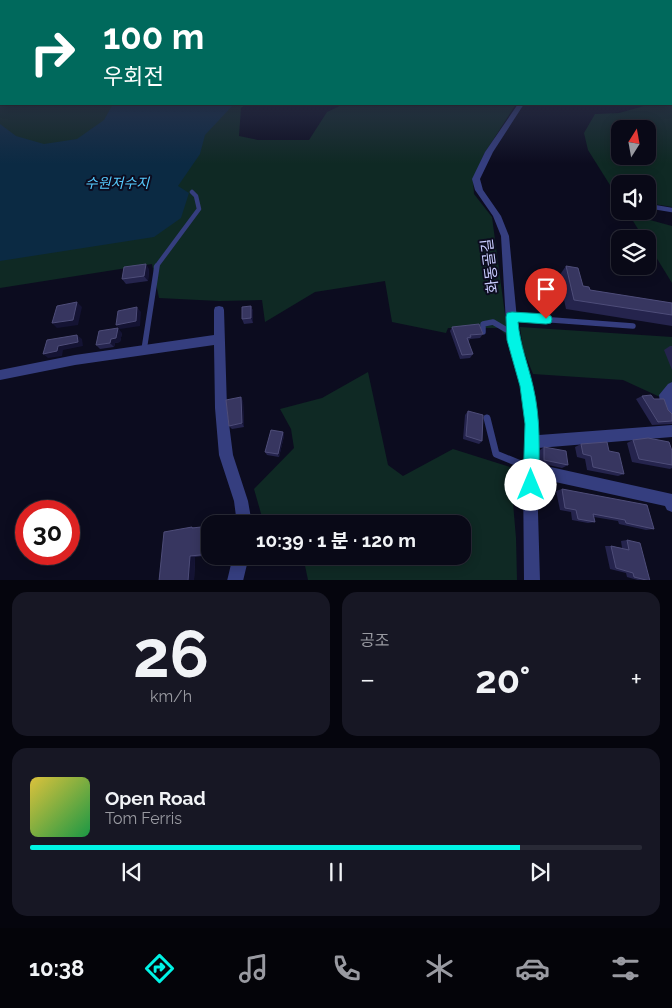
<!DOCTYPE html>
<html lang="ko">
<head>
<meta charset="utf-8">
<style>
  :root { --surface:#090917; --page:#171724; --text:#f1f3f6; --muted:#999aa1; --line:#292a36; --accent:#00f4e5 }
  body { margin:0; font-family:Raleway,"Noto Sans KR",sans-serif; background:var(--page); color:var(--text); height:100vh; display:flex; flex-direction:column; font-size:19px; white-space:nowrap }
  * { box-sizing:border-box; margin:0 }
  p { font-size:16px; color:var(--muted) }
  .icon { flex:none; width:28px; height:28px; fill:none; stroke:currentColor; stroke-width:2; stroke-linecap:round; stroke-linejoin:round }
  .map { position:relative; height:580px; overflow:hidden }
  .details { display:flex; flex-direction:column; gap:12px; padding:12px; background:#05050d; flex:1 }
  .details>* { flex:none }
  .hud { position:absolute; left:0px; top:0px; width:672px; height:105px; box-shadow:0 2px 12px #0003,0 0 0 1px var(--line); background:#00695c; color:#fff; overflow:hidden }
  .needle { width:32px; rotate:11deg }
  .buttons { position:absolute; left:611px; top:120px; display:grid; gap:10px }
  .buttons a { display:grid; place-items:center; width:45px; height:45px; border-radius:10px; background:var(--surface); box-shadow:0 2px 12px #0003,0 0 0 1px var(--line); font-size:25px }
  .speed { position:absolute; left:15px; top:500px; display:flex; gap:10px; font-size:25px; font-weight:700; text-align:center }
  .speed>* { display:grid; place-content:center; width:65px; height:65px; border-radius:50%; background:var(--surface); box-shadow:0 2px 12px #0003,0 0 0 1px var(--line); line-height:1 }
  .speed .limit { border:8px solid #d22; background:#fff; color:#111 }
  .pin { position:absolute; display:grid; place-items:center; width:42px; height:42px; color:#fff; margin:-51px -21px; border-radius:50% 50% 50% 0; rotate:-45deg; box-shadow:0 0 5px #0007 }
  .pin .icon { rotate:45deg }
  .me { position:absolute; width:55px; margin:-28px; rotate:0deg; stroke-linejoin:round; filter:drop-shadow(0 0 4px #0008) }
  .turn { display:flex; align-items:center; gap:18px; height:105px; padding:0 20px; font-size:22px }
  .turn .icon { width:65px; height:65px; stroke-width:2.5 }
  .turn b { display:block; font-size:35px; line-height:42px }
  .big { font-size:38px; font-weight:700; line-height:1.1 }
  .details .tile { flex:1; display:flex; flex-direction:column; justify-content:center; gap:8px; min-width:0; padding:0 18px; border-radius:15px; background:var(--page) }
  .details .dial { align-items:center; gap:0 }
  .dial b { font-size:65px; line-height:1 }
  .song { display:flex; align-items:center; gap:15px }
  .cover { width:60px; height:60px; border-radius:8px; background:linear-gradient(135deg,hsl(50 70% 55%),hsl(140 70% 35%)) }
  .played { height:5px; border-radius:2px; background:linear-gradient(90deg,var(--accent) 80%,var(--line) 80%) }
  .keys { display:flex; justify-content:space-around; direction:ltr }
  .heat { display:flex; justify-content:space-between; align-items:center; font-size:28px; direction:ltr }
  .details .tiles { flex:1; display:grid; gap:12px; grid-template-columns:1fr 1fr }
  .tile:last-child { grid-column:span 2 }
  .trip { position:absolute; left:201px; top:515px; width:270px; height:50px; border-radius:15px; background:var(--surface); box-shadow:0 2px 12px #0003,0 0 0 1px var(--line); font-weight:700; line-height:50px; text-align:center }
  .dock { display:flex; height:80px; justify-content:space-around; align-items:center; background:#040409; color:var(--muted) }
  .dock .icon { width:35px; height:35px }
  .dock .active { color:var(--accent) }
  .dock b { font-size:22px; color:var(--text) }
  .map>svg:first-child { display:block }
  .green { fill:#0f2924; fill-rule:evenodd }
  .water { fill:#0b2a43 }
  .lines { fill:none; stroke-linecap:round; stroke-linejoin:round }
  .service-far2 { stroke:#353e7f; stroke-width:4.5 }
  .service-far1 { stroke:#353e7f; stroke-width:5.5 }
  .service { stroke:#353e7f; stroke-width:7 }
  .minor { fill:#353e7f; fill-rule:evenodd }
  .wall { fill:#25244d }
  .shaded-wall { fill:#141333 }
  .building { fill:#373660; stroke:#4e4d79 }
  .route { fill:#00f4e5; stroke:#009f95 }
  .labels { text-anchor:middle; stroke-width:4; stroke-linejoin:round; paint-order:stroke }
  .far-water-label { font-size:14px; font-style:italic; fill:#57ccff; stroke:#0c0c1f }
  .street-label { font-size:15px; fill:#c9ccff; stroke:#0c0c1f }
</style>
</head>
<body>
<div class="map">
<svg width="672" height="581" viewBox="0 0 672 581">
  <rect width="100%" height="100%" fill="#0c0c1f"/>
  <path class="green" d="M 0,82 L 1,104 L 246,104 L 241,108 L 239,136 L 258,140 L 309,140 L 327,112 L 344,104 L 516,104 L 484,154 L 473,179 L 474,194 L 492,217 L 508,337 L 499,328 L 448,328 L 446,333 L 392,322 L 385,281 L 315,292 L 265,322 L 262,300 L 219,301 L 159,298 L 152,264 L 0,288 Z
    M 672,100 L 672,207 L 648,203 L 648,184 L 620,184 L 620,201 L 588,150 L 584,133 L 595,114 L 619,113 L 651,104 L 671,104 ZM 620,129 L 648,129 L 648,156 L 620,156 Z
    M 627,211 L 640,211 L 650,220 L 672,226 L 672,283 L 648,244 L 648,239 L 644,239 Z
    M 520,327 L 672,337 L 672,412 L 660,397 L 623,380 L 533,374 L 523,349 Z
    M 368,372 L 388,465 L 403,476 L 453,449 L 510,467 L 516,538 L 517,580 L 308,580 L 303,556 L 462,556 L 462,524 L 264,524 L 254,489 L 294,448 L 291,429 L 280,409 L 322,398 Z"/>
  <path class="water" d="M 113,104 L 234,104 L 205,135 L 200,154 L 178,186 L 189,193 L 181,218 L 154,237 L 0,261 L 0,124 L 16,136 L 44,144 L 77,139 L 104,120 Z"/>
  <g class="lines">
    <path class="service-far2" d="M 648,206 L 672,210
      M 156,267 L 199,209 L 196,196 L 192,192"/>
    <path class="service-far1" d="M 512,317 L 633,326
      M 483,332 L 483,324 L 493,322 L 512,333
      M 144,350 L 157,266"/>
    <path class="service" d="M 487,418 L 496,454 L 528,467"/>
    <path class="minor" d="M 518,104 L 524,104 L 493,152 L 480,179 L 483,190 L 501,216 L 509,236 L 519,340 L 532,385 L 539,424 L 539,435 L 672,425 L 672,437 L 538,448 L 537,464 L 672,494 L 672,512 L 667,510 L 665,506 L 537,478 L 540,581 L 524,581 L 523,469 L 527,424 L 520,385 L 507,340 L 501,236 L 493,216 L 475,190 L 472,179 L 485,152 Z
      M 219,306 L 223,307 L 224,310 L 227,408 L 233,455 L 248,501 L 252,524 L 237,524 L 234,501 L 219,455 L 215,408 L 214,345 L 75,365 L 0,380 L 0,370 L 75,355 L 214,335 L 214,310 L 215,307 Z
      M 672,382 L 672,418 C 663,415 660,404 659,395 L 668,384 Z
      M 233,556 L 249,556 L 243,581 L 227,581 Z"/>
  </g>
  <path class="wall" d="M 566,266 L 583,286 L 590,290 L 672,303 L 672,326 L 566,309 L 559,276 Z
    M 149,269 L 148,281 L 126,284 L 122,279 Z
    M 251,306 L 253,311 L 253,323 L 244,324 L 242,319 Z
    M 452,327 L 483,334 L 480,338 L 470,339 L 468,342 L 473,354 L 470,358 L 460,359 L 450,331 Z
    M 122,333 L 120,342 L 115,343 L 114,347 L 100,349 L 96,345 Z
    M 670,346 L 672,346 L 672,370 L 664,350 Z
    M 642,396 L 654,399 L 672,414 L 672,424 L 652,425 L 636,399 Z
    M 243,401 L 244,427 L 232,429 L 229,426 Z
    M 468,411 L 482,441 L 479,444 L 463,439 L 465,415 Z
    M 283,432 L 284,436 L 279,457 L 267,455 L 265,452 Z
    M 633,440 L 672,451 L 672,468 L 670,469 L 632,462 L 627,443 Z
    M 581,444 L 609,451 L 624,474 L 618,476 L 587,470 L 585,459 L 577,457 L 575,447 Z
    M 544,447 L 568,465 L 562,468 L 539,463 L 540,450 Z
    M 562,489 L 654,529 L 646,530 L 619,524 L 618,521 L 594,517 L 595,522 L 588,523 L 572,520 L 571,512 L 560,510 L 556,491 Z
    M 210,526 L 210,555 L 195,557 L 194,581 L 159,581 L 192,527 L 195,528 Z
    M 627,540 L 650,581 L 641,581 L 627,577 L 626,573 L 610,569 L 605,546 L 611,546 L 622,548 L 621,541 Z"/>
  <path class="shaded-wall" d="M 146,264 L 149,269 L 148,281 L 144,276 Z
    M 77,302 L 82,307 L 78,325 L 57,328 L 52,323 Z
    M 251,306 L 253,311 L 253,323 L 251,318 Z
    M 137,307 L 141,312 L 140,326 L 120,329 L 116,325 Z
    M 118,328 L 122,333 L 120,342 L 115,343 L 114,347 L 110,343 L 111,339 Z
    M 77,335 L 82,339 L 83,346 L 63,350 L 62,356 L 48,358 L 43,354 Z
    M 241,397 L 243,401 L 244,427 L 242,423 Z
    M 283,432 L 284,436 L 279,457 L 278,454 Z
    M 190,556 L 195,557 L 194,581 L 188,581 Z"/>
  <path class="building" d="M 146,264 L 144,276 L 122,279 L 124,267 Z
    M 566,266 L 578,268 L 583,286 L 589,287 L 590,290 L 672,303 L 672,315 L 574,300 Z
    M 77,302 L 73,320 L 52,323 L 57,306 Z
    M 251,306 L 251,318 L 242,319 L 242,307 Z
    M 137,307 L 136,321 L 116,325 L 118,311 Z
    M 479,324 L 483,334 L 470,335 L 471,337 L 467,338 L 473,354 L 462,355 L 452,327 Z
    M 118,328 L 116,338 L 111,339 L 110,343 L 96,345 L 99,331 Z
    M 77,335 L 78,342 L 58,346 L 57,351 L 43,354 L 47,340 Z
    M 651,395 L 654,399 L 664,399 L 668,410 L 672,414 L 672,421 L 658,422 L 642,396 Z
    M 241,397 L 242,423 L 229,426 L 226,400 Z
    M 468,411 L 483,415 L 482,441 L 466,436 Z
    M 271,430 L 283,432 L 278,454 L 265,452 Z
    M 648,438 L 669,442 L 672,451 L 672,465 L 639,459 L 633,440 Z
    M 607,442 L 609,451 L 619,453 L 624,474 L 593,467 L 591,456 L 583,454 L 581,444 Z
    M 544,447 L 566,451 L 568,465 L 544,460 Z
    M 562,489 L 647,505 L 654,529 L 626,523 L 625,520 L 593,514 L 595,522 L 578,519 L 576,510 L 565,508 Z
    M 210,526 L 210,554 L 190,556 L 188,581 L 159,581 L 164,532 L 192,527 L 192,528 Z
    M 627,540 L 640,543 L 650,581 L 634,577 L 633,573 L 616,568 L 611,546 L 629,550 Z"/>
  <linearGradient id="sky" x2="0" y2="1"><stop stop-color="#070711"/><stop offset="0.5" stop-color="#2e344d"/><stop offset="1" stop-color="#2e344d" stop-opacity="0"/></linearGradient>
  <rect width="672" height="164" fill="url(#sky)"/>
  <path class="route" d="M 512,312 L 546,314 L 551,316 L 552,319 L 551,323 L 546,324 L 518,322 C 520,345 528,364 533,386 C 541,419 539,452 539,485 L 537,491 L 531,493 L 525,491 L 523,485 L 525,424 L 520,386 L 507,340 L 506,317 L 507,313 Z"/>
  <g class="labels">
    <g class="far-water-label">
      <text x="117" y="188">수원저수지</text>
    </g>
    <g class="street-label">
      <text transform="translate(490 266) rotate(-97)" y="5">화동골길</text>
    </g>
  </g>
</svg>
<div class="buttons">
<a><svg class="needle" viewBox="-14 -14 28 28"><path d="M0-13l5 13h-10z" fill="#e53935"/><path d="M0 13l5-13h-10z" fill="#999aa1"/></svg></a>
<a><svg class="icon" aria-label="sound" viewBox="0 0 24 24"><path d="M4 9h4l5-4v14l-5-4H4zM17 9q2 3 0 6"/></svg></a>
<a><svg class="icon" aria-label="layers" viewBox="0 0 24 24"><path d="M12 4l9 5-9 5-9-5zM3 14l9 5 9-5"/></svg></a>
</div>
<div class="speed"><div class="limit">30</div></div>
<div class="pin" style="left:546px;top:319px;background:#d93025"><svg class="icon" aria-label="arrive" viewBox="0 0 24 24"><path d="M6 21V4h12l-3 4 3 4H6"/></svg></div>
<svg class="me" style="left:531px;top:485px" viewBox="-20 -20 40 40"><circle r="19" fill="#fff"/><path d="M0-13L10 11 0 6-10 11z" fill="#00f4e5"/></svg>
<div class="trip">10:39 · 1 분 · 120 m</div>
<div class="hud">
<div class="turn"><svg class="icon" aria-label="right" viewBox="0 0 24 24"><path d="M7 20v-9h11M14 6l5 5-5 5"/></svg><div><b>100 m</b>우회전</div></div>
</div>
</div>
<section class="details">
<div class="tiles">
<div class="tile dial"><b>26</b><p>km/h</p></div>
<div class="tile"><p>공조</p>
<div class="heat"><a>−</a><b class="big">20°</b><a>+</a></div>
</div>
<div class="tile">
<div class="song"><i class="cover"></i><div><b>Open Road</b><p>Tom Ferris</p></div></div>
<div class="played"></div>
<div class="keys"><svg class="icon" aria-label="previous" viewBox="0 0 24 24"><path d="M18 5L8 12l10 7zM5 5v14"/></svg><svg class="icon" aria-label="pause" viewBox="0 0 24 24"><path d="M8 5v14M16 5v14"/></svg><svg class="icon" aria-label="next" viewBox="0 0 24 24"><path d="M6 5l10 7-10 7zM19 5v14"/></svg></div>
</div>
</div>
</section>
<nav class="dock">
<b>10:38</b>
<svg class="icon active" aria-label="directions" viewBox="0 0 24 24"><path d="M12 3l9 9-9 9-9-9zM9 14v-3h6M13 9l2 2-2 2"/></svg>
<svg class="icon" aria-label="music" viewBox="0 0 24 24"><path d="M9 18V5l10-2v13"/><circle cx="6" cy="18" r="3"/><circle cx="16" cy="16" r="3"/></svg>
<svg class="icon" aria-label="phone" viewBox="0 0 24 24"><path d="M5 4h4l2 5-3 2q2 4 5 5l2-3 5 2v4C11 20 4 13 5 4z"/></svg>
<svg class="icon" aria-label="climate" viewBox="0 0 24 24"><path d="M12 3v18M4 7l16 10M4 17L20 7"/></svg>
<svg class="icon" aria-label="car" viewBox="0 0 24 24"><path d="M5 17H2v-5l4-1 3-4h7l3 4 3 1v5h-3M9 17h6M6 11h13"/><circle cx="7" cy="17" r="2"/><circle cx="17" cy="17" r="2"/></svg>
<svg class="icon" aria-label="filters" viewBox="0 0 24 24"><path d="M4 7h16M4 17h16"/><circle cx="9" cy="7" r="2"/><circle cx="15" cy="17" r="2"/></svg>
</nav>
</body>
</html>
